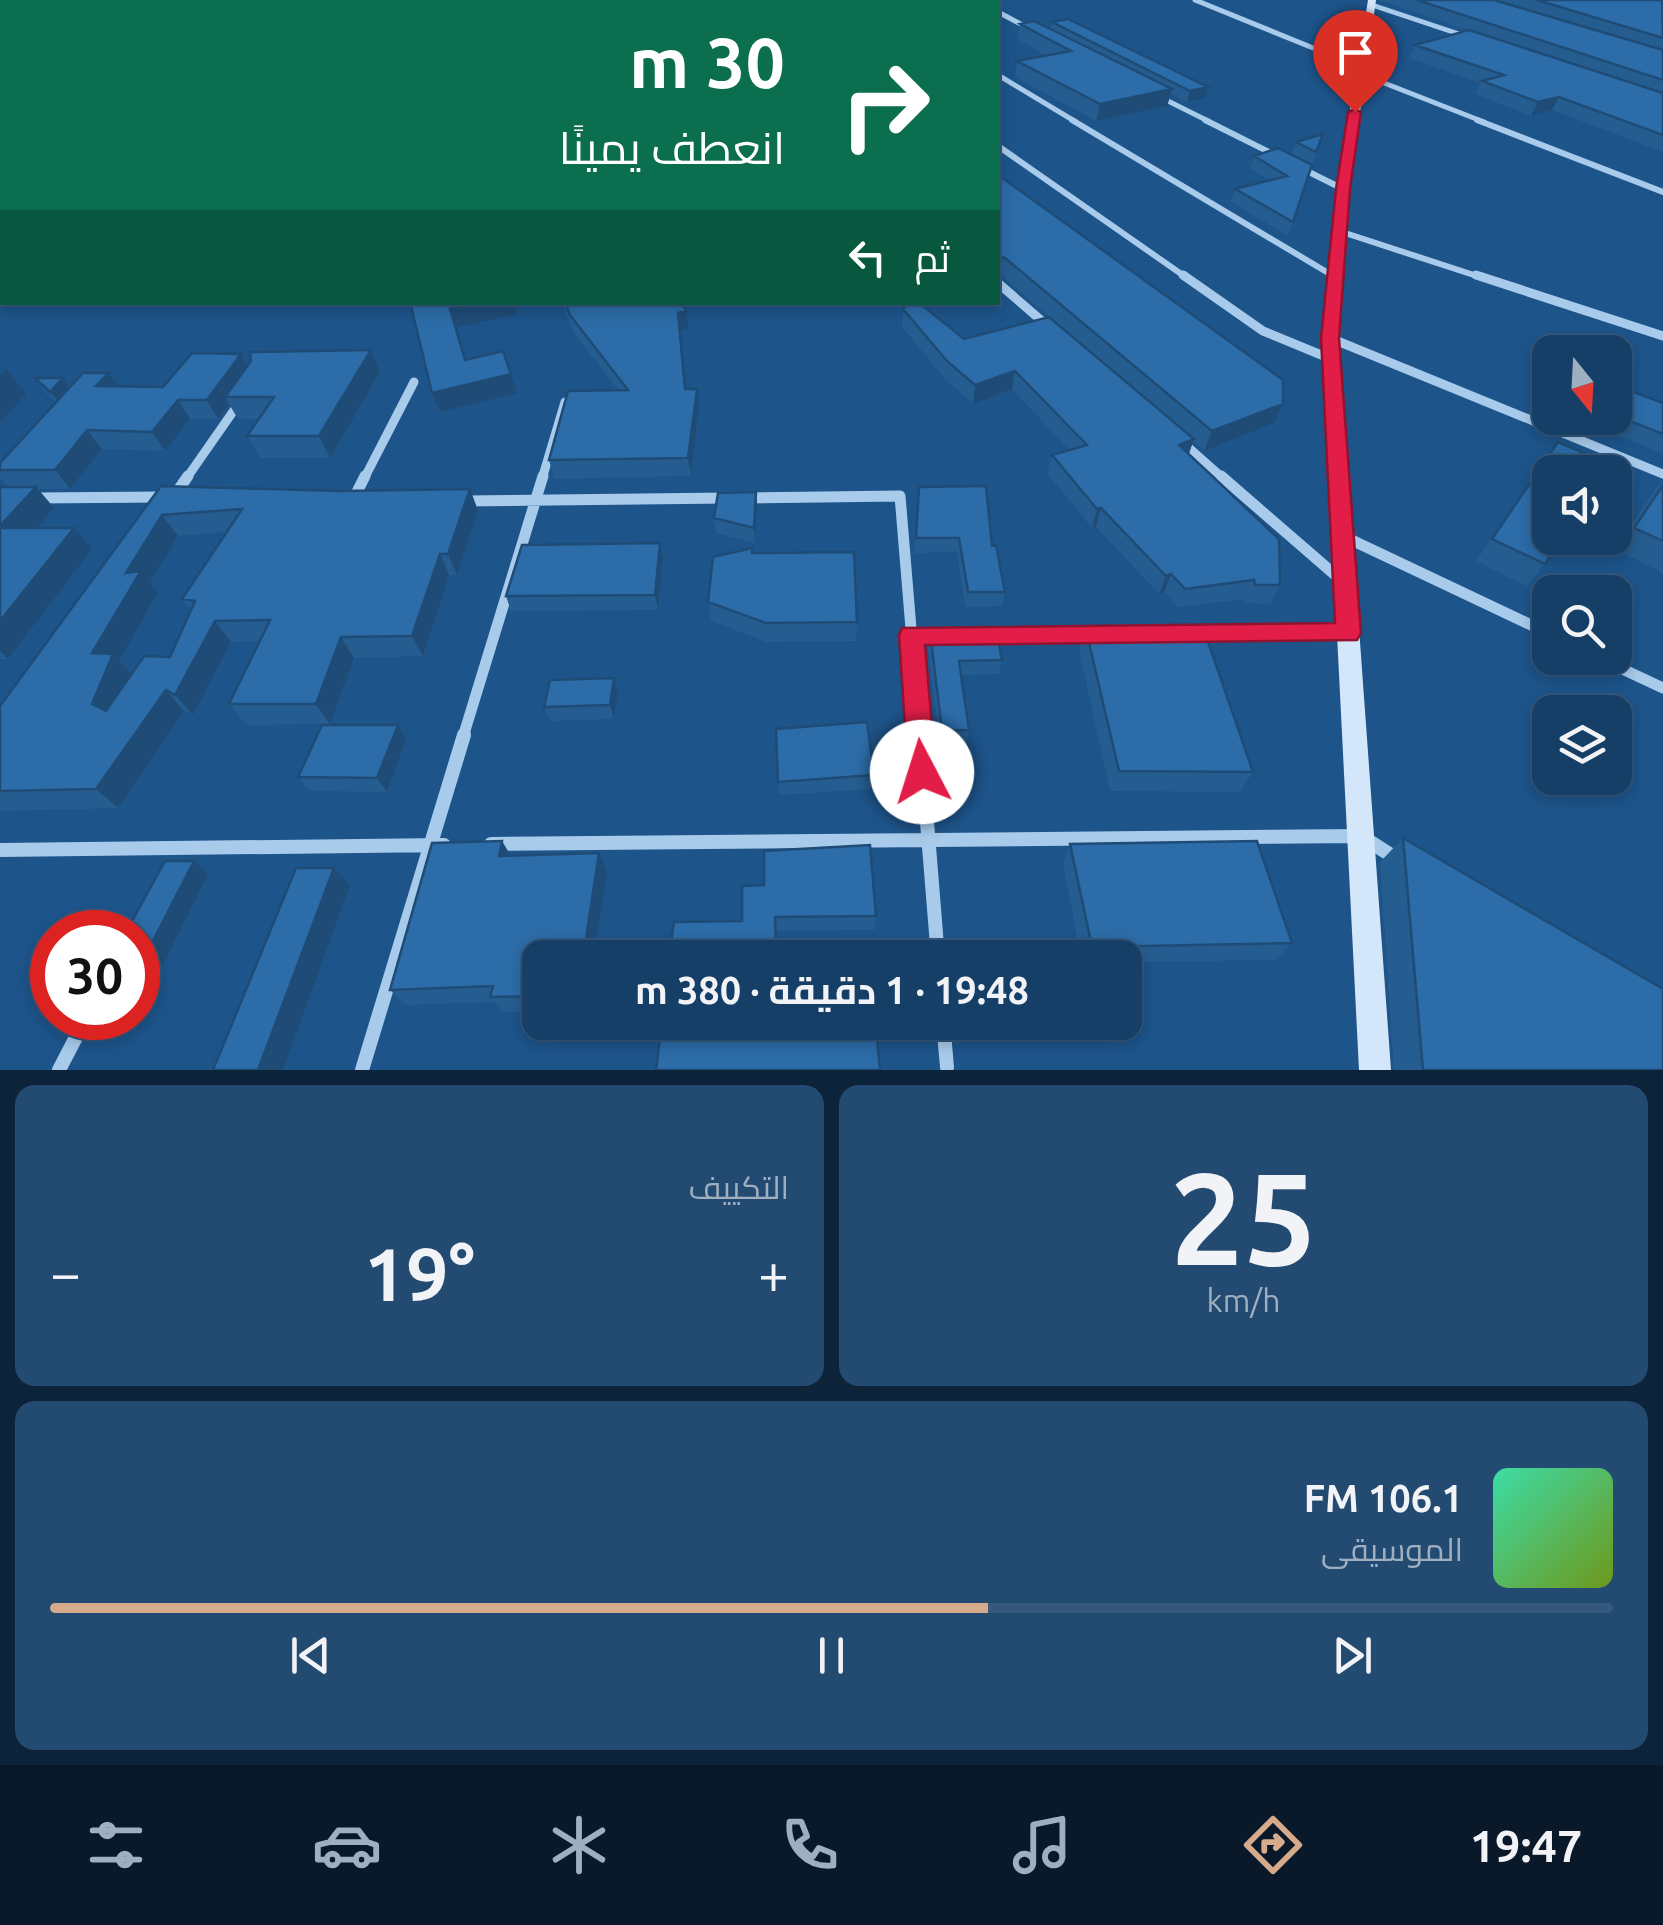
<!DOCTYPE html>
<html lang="ar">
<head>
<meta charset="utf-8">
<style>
  :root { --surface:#163f68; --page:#234a71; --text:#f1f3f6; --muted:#9eafc0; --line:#35587c; --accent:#d6ab8b }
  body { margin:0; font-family:Ubuntu,Cairo,sans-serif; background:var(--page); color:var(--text); direction:rtl; height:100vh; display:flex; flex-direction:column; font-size:38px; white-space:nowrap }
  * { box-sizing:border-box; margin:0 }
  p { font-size:32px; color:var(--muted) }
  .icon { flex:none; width:55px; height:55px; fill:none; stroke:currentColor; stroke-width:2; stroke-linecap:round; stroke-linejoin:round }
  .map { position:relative; height:1070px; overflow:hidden; direction:ltr }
  .sheet { display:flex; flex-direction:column; gap:15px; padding:15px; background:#0c2339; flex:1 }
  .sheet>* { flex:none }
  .top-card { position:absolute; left:0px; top:0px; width:1000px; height:305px; box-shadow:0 5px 15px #0003,0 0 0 2px var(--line); direction:rtl; background:#0b6e4f; color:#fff; overflow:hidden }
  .needle { width:65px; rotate:162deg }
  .tools { position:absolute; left:1532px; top:335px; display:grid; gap:20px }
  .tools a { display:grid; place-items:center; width:100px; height:100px; border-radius:20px; background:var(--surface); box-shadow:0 5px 15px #0003,0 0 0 2px var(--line); font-size:50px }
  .speed { position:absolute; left:30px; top:910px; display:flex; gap:20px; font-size:50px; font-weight:700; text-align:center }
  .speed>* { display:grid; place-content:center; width:130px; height:130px; border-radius:50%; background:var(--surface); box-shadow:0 5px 15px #0003,0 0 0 2px var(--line); line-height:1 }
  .speed .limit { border:15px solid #d22; background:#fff; color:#111 }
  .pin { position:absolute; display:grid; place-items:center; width:85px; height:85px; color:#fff; margin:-102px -42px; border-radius:50% 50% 50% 0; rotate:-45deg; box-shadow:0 0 10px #0007 }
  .pin .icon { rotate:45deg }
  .me { position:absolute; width:110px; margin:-55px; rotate:355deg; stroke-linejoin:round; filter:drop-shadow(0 0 8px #0008) }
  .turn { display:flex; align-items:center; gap:35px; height:210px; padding:0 50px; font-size:45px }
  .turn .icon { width:130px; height:130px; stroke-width:2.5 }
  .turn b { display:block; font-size:70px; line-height:85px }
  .then { display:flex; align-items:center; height:95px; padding:0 50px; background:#0003; gap:20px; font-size:38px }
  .big { font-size:75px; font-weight:700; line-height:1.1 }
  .sheet .card { flex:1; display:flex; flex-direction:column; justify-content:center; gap:15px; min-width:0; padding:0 35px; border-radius:20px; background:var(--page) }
  .sheet .dial { align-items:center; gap:0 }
  .dial b { font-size:130px; line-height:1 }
  .song { display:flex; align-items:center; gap:30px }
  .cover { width:120px; height:120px; border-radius:15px; background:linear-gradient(135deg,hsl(160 70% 55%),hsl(80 70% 35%)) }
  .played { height:10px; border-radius:5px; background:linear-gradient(90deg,var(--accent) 60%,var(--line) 60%) }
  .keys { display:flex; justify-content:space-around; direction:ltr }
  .heat { display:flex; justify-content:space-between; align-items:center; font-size:55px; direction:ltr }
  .sheet .tiles { flex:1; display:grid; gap:15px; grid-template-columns:1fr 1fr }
  .card:last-child { grid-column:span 2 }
  .trip { position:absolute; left:522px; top:940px; width:620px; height:100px; border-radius:20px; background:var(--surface); box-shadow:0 5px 15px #0003,0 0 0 2px var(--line); font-weight:700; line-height:100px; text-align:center; direction:rtl }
  .tab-bar { display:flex; height:160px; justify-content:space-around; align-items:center; background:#09192a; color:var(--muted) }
  .tab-bar .icon { width:70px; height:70px }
  .tab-bar .selected { color:var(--accent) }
  .tab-bar b { font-size:45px; color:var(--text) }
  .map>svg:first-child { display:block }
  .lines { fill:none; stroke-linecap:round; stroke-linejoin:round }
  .street-far4 { stroke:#a8cbec; stroke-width:5 }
  .street-far3 { stroke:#a8cbec; stroke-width:6 }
  .street-far2 { stroke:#a8cbec; stroke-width:9 }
  .street-far1 { stroke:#a8cbec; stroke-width:11 }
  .street { stroke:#a8cbec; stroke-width:14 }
  .secondary { fill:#d4e6f9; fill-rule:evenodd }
  .wall { fill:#265d90; fill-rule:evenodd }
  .shaded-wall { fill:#1f4c76 }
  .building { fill:#2c6ca8; stroke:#1f4c76; stroke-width:2.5; fill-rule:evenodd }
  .route { fill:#e11d48; stroke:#92132f; stroke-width:2.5 }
</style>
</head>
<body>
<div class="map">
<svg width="1663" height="1070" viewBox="0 0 1663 1070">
  <rect width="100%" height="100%" fill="#1d548a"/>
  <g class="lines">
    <path class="street-far4" d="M 872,0 L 877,2
      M 976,0 L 980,2
      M 1195,0 L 1318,50 L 1363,60
      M 1372,5 L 1468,37
      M 998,12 L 1032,30
      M 1361,74 L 1484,122
      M 998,75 L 1076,122
      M 1158,96 L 1210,122"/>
    <path class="street-far3" d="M 1072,120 L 1335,277
      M 1205,120 L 1277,156
      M 1477,120 L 1663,192
      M 998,146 L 1187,278
      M 1301,168 L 1343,189
      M 1339,231 L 1483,278"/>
    <path class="street-far2" d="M 1183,275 L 1263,331 L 1331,359
      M 1476,275 L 1663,336
      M 998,283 L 1050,328
      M 1330,338 L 1663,474
      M 1180,440 L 1224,479
      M 186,479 L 239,403
      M 364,479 L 414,382
      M 542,479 L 565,402 L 576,399"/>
    <path class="street-far1" d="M 1221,476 L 1341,580
      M 174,496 L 188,476
      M 34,498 L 162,497
      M 744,498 L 900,496 L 920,737
      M 464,501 L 727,498
      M 352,502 L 365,476
      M 1343,536 L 1550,634
      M 1194,634 L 1347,633
      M 984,635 L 1097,634
      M 1599,658 L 1663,688
      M 463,737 L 543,476"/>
    <path class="street" d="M 920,735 L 938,958
      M 491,844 L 1361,836 L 1397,859
      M 0,850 L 444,845
      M 943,1022 L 947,1067
      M 59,1070 L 86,1018
      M 362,1070 L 464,735"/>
    <path class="secondary" d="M 1368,0 L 1376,0 L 1349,189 L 1338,338 L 1391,1070 L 1359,1070 L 1322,338 L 1337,189 Z"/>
  </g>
  <path class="wall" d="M 1379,0 L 1663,0 L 1663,152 L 1552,110 L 1531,116 L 1475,94 L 1481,83 L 1409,58 L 1415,45 L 1467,30 Z
    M 1052,22 L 1208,87 L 1205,98 L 1187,102 L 1171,94 L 1167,106 L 1096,121 L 1015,77 L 1017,61 L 1047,56 L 1018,39 L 1020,24 L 1051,30 Z
    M 1323,134 L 1288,236 L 1231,202 L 1235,189 L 1269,180 L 1250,169 L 1254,156 L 1291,155 L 1296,142 Z
    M 998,178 L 1274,423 L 1204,451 L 1193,441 L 1189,454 L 1280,585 L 1270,604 L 1246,603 L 1244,599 L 1177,607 L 1164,592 L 1159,594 L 1096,527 L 1092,528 L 1047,473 L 1052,455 L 1069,450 L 1012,389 L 973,404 L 945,379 L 902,327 L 903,309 L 964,339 L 1061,327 L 1002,276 L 998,276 Z
    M 562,302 L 681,302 L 688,329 L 680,331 L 686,389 L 699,407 L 691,476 L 554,479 L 549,460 L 618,390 L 574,333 Z
    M 241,354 L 248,366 L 380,372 L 330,458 L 260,458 L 247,436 L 259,419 L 238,419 L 229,404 L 218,419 L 190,419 L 165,451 L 102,449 L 70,489 L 38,489 L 54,508 L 36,528 L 92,549 L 8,659 L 0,659 L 0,487 L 8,487 L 0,478 L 0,463 L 56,402 L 46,393 L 35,378 L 63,378 L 70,387 L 163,387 Z
    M 1615,385 L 1663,403 L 1663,454 L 1581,420 L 1584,418 L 1615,418 Z
    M 1558,442 L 1545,564 L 1527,586 L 1476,561 Z
    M 1663,481 L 1663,573 L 1615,549 L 1655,490 Z
    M 161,486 L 340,491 L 470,489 L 478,511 L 457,575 L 449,575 L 423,656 L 354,658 L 330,724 L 246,725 L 229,704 L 260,641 L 231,642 L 193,715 L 184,711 L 118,808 L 0,811 L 0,706 ZM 226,532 L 182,599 L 191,610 L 170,657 L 132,674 L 119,661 L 158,592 L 150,583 L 178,536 Z
    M 919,487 L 992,546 L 1005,592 L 1002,606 L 965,607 L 957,552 L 914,553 Z
    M 756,492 L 757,507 L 755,543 L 716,533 L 714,518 Z
    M 752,553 L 857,622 L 856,641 L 767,642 L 711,621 L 708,602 Z
    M 663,558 L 658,610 L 511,611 L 506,596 Z
    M 1086,630 L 1253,772 L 1240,792 L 1110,791 L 1079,651 Z
    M 930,632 L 1002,660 L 999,674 L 961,675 L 969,730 L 966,744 L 940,745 L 928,647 Z
    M 614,678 L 618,692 L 614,719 L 550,721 L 544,707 Z
    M 776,729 L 874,775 L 873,789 L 779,795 Z
    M 406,739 L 387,792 L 309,791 L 298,777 Z
    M 1403,838 L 1663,1070 L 1394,1070 L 1380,862 Z
    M 502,841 L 510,855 L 607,872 L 540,958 L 540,1011 L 502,1012 L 494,1002 L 406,1005 L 390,990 Z
    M 1070,844 L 1292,943 L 1276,960 L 1125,962 L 1125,958 L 1081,958 L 1063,863 Z
    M 742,886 L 876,916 L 874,930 L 777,931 L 742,921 Z
    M 80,1018 L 136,1018 L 127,1035 L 96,1034 L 76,1024 Z"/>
  <path class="shaded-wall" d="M 1208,87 L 1205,98 L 1187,102 L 1190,91 Z
    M 1172,89 L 1167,106 L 1096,121 L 1100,104 Z
    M 1559,97 L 1552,110 L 1531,116 L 1538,102 Z
    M 479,302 L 515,302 L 518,314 L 457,327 L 472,379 L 450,309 Z
    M 881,302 L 904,302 L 881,307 Z
    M 686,311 L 688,329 L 680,331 L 687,408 L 678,313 Z
    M 371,350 L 380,372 L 330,458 L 319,436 Z
    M 241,354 L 251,373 L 225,397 L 229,404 L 218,419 L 207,400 Z
    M 6,368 L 26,394 L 0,423 L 0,375 Z
    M 1015,371 L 1012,389 L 973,404 L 975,385 Z
    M 109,373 L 122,391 L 96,386 Z
    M 511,374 L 517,393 L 440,412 L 432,393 Z
    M 63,378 L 74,392 L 62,406 L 50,392 Z
    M 697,389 L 699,407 L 691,476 L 688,458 Z
    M 178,400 L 190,419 L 165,451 L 152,432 Z
    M 1283,404 L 1274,423 L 1204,451 L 1212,431 Z
    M 87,430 L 102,449 L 70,489 L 55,470 Z
    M 1194,439 L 1187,458 L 1179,445 Z
    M 36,487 L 54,508 L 18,549 L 0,530 L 0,526 Z
    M 470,489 L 478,511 L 457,575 L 448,554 Z
    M 756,492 L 757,507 L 755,543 L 754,528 Z
    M 1101,508 L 1096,527 L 1092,528 L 1097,509 Z
    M 162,515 L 178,536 L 150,583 L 158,592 L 119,661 L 133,675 L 113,724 L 92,704 L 92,653 L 126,573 Z
    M 74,528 L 92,549 L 8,659 L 0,651 L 0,621 Z
    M 660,543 L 663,558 L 658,610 L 655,595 Z
    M 440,554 L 449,575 L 423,656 L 412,636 Z
    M 1171,574 L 1164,592 L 1159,594 L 1166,576 Z
    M 215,621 L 231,642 L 193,715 L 175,695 Z
    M 341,637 L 354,658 L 330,724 L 316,704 Z
    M 614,678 L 618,692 L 614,719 L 610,705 Z
    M 166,690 L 184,711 L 118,808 L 96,789 Z
    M 398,725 L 406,739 L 387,792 L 377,778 Z
    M 502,841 L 513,860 L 499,856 Z
    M 599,853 L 607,872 L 594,958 L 583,958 Z
    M 194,861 L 208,874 L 138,1015 L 138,970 Z
    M 334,868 L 350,885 L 283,1070 L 258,1070 Z
    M 113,1018 L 136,1018 L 127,1035 L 109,1025 Z"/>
  <path class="building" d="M 406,0 L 568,0 L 569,2 L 407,2 Z
    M 588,0 L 756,0 L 759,2 L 591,2 Z
    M 1417,0 L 1494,0 L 1663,50 L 1663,80 Z
    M 1537,0 L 1662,0 L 1663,38 Z
    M 1068,19 L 1208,87 L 1190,91 L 1052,22 Z
    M 1034,21 L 1172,89 L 1100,104 L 1017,61 L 1071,51 L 1020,24 Z
    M 1469,30 L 1663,93 L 1663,135 L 1559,97 L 1538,102 L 1482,81 L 1504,75 L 1415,45 Z
    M 1323,134 L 1316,152 L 1296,142 Z
    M 1278,148 L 1312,165 L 1293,222 L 1235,189 L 1287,176 L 1254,156 Z
    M 1001,177 L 1283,380 L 1283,404 L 1212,431 L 1005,258 L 998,257 L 998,178 Z
    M 410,302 L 479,302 L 450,309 L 465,360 L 503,351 L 511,374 L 432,393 Z
    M 565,302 L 681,302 L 686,311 L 678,313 L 685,389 L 697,389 L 688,458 L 549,460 L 568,391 L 628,390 L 570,315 Z
    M 910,302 L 918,302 L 964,339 L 1049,317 L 1194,439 L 1179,445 L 1279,539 L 1280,585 L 1255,585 L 1254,580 L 1185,589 L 1171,574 L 1166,576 L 1101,508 L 1097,509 L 1052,455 L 1087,445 L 1015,371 L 975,385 L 947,361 L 903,309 Z
    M 371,350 L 319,436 L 247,436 L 274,397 L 225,397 L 251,361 L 250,352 Z
    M 192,353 L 241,354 L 207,400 L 178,400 L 152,432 L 87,430 L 55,470 L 0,470 L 0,463 L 83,373 L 109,373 L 96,386 L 163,387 Z
    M 35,378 L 63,378 L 50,392 Z
    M 1615,385 L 1663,403 L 1663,434 L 1615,415 Z
    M 1558,442 L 1607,463 L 1602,472 L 1550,472 L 1550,538 L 1562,538 L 1545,564 L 1492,539 Z
    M 1663,485 L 1663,541 L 1634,528 Z
    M 161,486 L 340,491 L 470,489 L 448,554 L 440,554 L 412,636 L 341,637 L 316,704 L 229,704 L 270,620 L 215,621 L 175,695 L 166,690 L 96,789 L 0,791 L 0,706 ZM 242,509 L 182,599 L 195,601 L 170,657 L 144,656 L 106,711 L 92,704 L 113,654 L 92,653 L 141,571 L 126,573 L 162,515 Z
    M 986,486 L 992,546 L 996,545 L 1005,592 L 968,592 L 959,538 L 916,538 L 919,487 Z
    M 0,487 L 36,487 L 0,526 Z
    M 756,492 L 754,528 L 714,518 L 718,493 Z
    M 0,528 L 74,528 L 0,621 Z
    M 660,543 L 655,595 L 506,596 L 522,545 Z
    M 752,548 L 752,553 L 854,552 L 857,622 L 766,623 L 708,602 L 713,557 Z
    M 996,630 L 1002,660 L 959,661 L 969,730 L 942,731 L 930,632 Z
    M 1086,630 L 1204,630 L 1253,772 L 1119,771 Z
    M 614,678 L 610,705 L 544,707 L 550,680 Z
    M 867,722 L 874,775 L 778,782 L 776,729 Z
    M 322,725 L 398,725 L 377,778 L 298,777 Z
    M 1403,838 L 1663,989 L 1663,1070 L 1423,1070 Z
    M 502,841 L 499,856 L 599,853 L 583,958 L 540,958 L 540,996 L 490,997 L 493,986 L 390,990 L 432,843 Z
    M 1257,841 L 1292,943 L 1092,947 L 1070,844 Z
    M 870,845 L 876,916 L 775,917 L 776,958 L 669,958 L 674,922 L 742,921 L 742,886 L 764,885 L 764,851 Z
    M 165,861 L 194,861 L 138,970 L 138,932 L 126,932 Z
    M 296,868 L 334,868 L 258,1070 L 213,1070 Z
    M 80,1018 L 113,1018 L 109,1025 L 76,1024 Z
    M 662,1022 L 777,1022 L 777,1035 L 876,1027 L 880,1070 L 656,1070 Z"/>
  <path class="route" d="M 1355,109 L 1361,112 L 1350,189 L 1339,338 L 1361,633 L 1357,640 L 925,645 L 936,772 L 932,781 L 922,785 L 912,781 L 908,772 L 899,635 L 902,628 L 1335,623 L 1321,338 L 1336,189 L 1348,112 Z"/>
</svg>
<div class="tools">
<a><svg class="needle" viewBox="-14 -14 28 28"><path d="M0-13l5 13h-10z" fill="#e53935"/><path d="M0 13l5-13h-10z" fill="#9eafc0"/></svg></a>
<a><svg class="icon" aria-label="sound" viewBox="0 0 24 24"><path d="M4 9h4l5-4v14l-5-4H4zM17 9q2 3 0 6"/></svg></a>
<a><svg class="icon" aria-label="search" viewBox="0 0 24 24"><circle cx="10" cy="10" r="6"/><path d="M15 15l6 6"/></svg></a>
<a><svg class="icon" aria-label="layers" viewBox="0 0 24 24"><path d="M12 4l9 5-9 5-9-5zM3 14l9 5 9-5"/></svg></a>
</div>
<div class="speed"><div class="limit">30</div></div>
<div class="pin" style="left:1355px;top:112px;background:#d93025"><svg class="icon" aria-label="arrive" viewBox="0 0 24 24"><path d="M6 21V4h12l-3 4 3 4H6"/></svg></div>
<svg class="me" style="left:922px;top:772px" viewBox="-20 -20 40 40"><circle r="19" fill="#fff"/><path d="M0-13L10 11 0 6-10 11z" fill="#e11d48"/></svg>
<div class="trip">19:48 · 1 دقيقة · 380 m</div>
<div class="top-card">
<div class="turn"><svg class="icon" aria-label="right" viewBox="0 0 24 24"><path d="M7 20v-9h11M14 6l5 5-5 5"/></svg><div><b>30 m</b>انعطف يمينًا</div></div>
<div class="then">ثم<svg class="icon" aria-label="left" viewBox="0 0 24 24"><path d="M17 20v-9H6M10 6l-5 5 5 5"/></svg></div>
</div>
</div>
<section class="sheet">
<div class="tiles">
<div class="card dial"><b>25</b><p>km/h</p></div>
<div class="card"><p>التكييف</p>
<div class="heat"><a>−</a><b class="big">19°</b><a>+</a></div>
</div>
<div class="card">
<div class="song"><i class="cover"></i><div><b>106.1 FM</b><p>الموسيقى</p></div></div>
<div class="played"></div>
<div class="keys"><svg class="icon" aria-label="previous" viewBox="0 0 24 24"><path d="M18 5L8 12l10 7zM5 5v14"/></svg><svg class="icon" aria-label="pause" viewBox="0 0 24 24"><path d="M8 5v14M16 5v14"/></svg><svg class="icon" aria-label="next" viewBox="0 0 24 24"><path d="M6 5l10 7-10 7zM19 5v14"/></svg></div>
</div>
</div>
</section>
<nav class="tab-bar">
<b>19:47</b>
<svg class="icon selected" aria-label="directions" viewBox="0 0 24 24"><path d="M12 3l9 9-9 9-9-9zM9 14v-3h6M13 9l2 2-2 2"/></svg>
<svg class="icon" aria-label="music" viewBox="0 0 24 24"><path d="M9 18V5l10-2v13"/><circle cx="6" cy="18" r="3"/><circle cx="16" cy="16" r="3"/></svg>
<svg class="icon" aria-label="phone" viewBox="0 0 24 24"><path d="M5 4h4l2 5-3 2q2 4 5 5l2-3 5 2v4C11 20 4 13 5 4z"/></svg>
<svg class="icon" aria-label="climate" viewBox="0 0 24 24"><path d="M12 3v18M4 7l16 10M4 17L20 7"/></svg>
<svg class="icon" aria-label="car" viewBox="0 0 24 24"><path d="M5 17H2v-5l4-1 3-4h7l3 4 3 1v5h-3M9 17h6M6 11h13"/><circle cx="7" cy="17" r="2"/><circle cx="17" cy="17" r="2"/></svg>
<svg class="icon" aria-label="filters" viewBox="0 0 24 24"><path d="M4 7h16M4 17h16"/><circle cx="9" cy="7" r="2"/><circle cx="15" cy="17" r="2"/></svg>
</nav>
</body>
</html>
